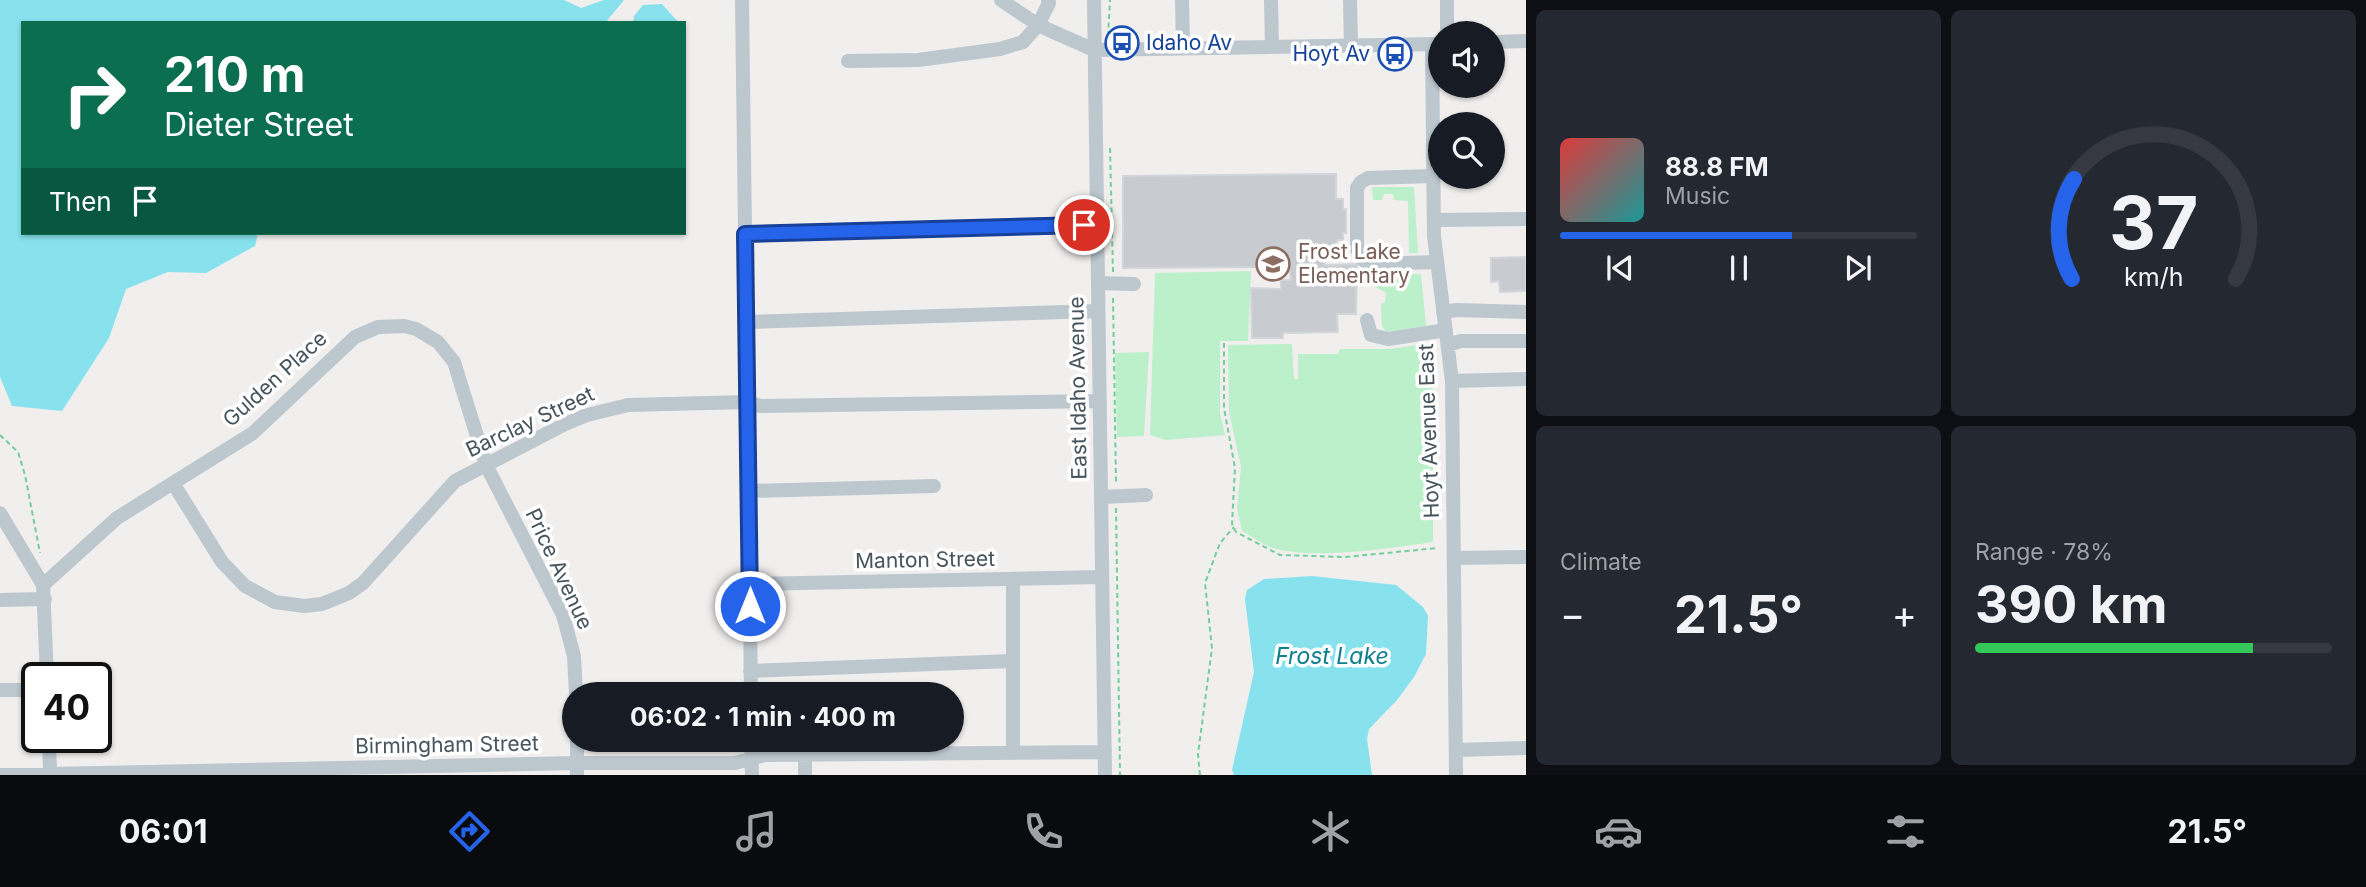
<!DOCTYPE html>
<html lang="en">
<head>
<meta charset="utf-8">
<style>
  :root { --surface:#171b24; --page:#242831; --text:#f1f3f6; --muted:#9ea1a6; --line:#363941; --accent:#2563eb }
  body { margin:0; font-family:Inter,sans-serif; background:var(--page); color:var(--text); height:100vh; display:flex; flex-direction:column; font-size:26px; white-space:nowrap }
  * { box-sizing:border-box; margin:0 }
  p { font-size:23px; color:var(--muted) }
  .icon { flex:none; width:38px; height:38px; fill:none; stroke:currentColor; stroke-width:2; stroke-linecap:round; stroke-linejoin:round }
  .map { position:relative; flex:1; overflow:hidden }
  .details { display:flex; flex-direction:column; gap:10px; padding:10px; background:#0d0f14; width:840px }
  .details>* { flex:none }
  .banner { position:absolute; left:21px; top:21px; width:665px; height:214px; border-radius:0px; box-shadow:0 2px 5px #0004; background:#0b6e4f; color:#fff; overflow:hidden }
  .fabs { position:absolute; left:1428px; top:21px; display:grid; gap:14px }
  .fabs a { display:grid; place-items:center; width:77px; height:77px; border-radius:50%; background:var(--surface); box-shadow:0 2px 5px #0004; font-size:35px }
  .speed { position:absolute; left:21px; top:662px; display:flex; gap:14px; font-size:35px; font-weight:700; text-align:center }
  .speed>* { display:grid; place-content:center; width:91px; height:91px; border-radius:50%; background:var(--surface); box-shadow:0 2px 5px #0004; line-height:1 }
  .speed .limit { border:4px solid #111; border-radius:10px; background:#fff; color:#111 }
  .pin { position:absolute; display:grid; place-items:center; width:60px; height:60px; color:#fff; margin:-30px; border:4px solid #fff; border-radius:50%; box-shadow:0 2px 7px #0007 }
  .me { position:absolute; width:77px; margin:-38px; rotate:0deg; stroke-linejoin:round; filter:drop-shadow(0 0 5px #0008) }
  .turn { display:flex; align-items:center; gap:24px; height:147px; padding:0 28px; font-size:32px }
  .turn .icon { width:91px; height:91px; stroke-width:2.5 }
  .turn b { display:block; font-size:49px; line-height:60px }
  .then { display:flex; align-items:center; height:66px; padding:0 28px; background:#0003; gap:14px; font-size:26px }
  .big { font-size:52px; font-weight:700; line-height:1.1 }
  .details .card { flex:1; display:flex; flex-direction:column; justify-content:center; gap:10px; min-width:0; padding:0 24px; border-radius:10px; background:var(--page) }
  .details .dial { align-items:center; gap:0 }
  .dial svg { height:182px; overflow:visible; fill:none; stroke:var(--line); stroke-width:7; stroke-linecap:round; text-anchor:middle }
  .dial text { fill:var(--text); stroke:none }
  .song { display:flex; align-items:center; gap:21px }
  .cover { width:84px; height:84px; border-radius:10px; background:linear-gradient(135deg,hsl(0 70% 55%),hsl(180 70% 35%)) }
  .played { height:7px; border-radius:4px; background:linear-gradient(90deg,var(--accent) 65%,var(--line) 65%) }
  .keys { display:flex; justify-content:space-around; direction:ltr }
  .heat { display:flex; justify-content:space-between; align-items:center; font-size:38px; direction:ltr }
  .charge { height:10px; border-radius:5px; background:linear-gradient(90deg,#34c759 78%,var(--line) 0) }
  .details .tiles { flex:1; display:grid; gap:10px; grid-template-columns:repeat(2,1fr) }
  .trip { position:absolute; left:562px; top:682px; width:402px; height:70px; border-radius:35px; background:var(--surface); box-shadow:0 2px 5px #0004; font-weight:700; line-height:70px; text-align:center }
  .dock { display:flex; height:112px; justify-content:space-around; align-items:center; background:#090b0e; color:var(--muted) }
  .dock .icon { width:49px; height:49px }
  .dock .on { color:var(--accent) }
  .dock b { font-size:32px; color:var(--text) }
  main { display:flex; flex:1; min-height:0 }
  .map>svg:first-child { display:block }
  .green { fill:#bbf0cb }
  .water { fill:#87e2ee }
  .building { fill:#c8ccd1; stroke:#d2d5da; stroke-width:2 }
  .lines { fill:none; stroke-linecap:round; stroke-linejoin:round }
  .path { stroke:#72cf99; stroke-width:2; stroke-dasharray:5 3.5; stroke-linecap:butt }
  .minor { stroke:#bcc7ce; stroke-width:14 }
  .route-casing { stroke:#184099; stroke-width:18 }
  .route { stroke:#2563eb; stroke-width:12 }
  .labels { text-anchor:middle; stroke-width:7; stroke-linejoin:round; paint-order:stroke }
  .transit-label { font-size:21px; fill:#164399; stroke:#fff; text-anchor:start }
  .education-label { font-size:21px; fill:#785e54; stroke:#fff; text-anchor:start }
  .street-label { font-size:21px; fill:#46545c; stroke:#fff }
  .water-label { font-size:23px; font-style:italic; fill:#0a7f8e; stroke:#fff }
</style>
</head>
<body>
<main>
<div class="map">
<svg width="1526" height="775" viewBox="0 0 1526 775">
  <rect width="100%" height="100%" fill="#f1eeee"/>
  <path class="green" d="M 1372,187 L 1414,187 L 1418,253 L 1409,253 L 1408,201 L 1394,200 L 1393,194 L 1384,194 L 1382,200 L 1373,200 Z
    M 1251,271 L 1248,341 L 1220,341 L 1220,413 L 1225,435 L 1166,440 L 1150,435 L 1155,273 Z
    M 1421,274 L 1426,326 L 1386,332 L 1382,326 L 1381,304 L 1385,302 L 1386,293 L 1359,278 L 1358,275 Z
    M 1428,343 L 1433,384 L 1433,542 C 1391,548 1310,561 1270,547 C 1261,543 1251,536 1242,531 L 1237,509 L 1241,467 L 1229,412 L 1228,345 L 1292,344 L 1294,379 L 1298,379 L 1298,354 L 1338,354 L 1340,349 L 1391,349 Z
    M 1149,352 L 1144,436 L 1117,437 L 1115,353 Z"/>
  <path class="water" d="M 0,0 L 564,0 L 581,8 L 604,0 L 624,0 L 605,23 L 23,23 L 23,233 L 258,233 L 255,246 L 206,273 L 168,272 L 126,289 L 109,338 L 62,411 L 12,406 L 0,377 Z
    M 662,4 L 679,23 L 633,23 L 634,16 L 643,5 Z
    M 1312,576 L 1396,585 L 1423,607 L 1428,616 L 1426,654 L 1414,677 L 1397,700 L 1369,729 L 1367,739 L 1372,775 L 1234,775 L 1232,770 L 1254,672 L 1245,599 L 1247,590 L 1264,579 Z"/>
  <path class="building" d="M 1336,174 L 1336,199 L 1343,199 L 1343,209 L 1346,209 L 1346,233 L 1343,233 L 1343,240 L 1337,240 L 1337,257 L 1325,257 L 1325,265 L 1357,264 L 1356,314 L 1337,314 L 1338,332 L 1283,333 L 1283,338 L 1252,338 L 1251,288 L 1281,289 L 1281,280 L 1291,280 L 1289,267 L 1123,268 L 1123,176 Z
    M 1526,257 L 1526,291 L 1500,292 L 1499,281 L 1491,282 L 1491,258 Z"/>
  <g class="lines">
    <path class="path" d="M 1108,36 L 1110,0
      M 1110,148 L 1113,272
      M 1113,298 L 1116,482
      M 1224,343 L 1224,408 L 1235,468 L 1232,524 L 1236,532 L 1280,555 L 1345,557 L 1438,548
      M 0,435 L 18,452 L 25,475 L 40,553
      M 1116,508 L 1120,775
      M 1200,775 L 1198,754 L 1212,648 L 1205,583 L 1220,543 L 1234,527"/>
    <path class="minor" d="M 742,0 L 751,695
      M 1001,0 L 1038,25 L 1094,50 L 1438,44
      M 1094,0 L 1105,775
      M 1182,0 L 1183,48
      M 1271,0 L 1272,46
      M 1350,0 L 1351,45
      M 1447,0 L 1447,33
      M 1493,42 L 1526,41
      M 1432,44 L 1434,236 L 1452,381 L 1456,775
      M 848,61 L 918,60 L 1000,49 L 1023,42 L 1038,25 L 1049,3 L 1048,0
      M 1433,176 L 1368,178 L 1361,182 L 1357,188 L 1357,249 L 1363,260 L 1370,264 L 1437,262
      M 1434,220 L 1526,219
      M 745,234 L 1097,224
      M 1098,283 L 1134,284
      M 1443,312 L 1457,310 L 1526,312
      M 1367,320 L 1371,335 L 1388,339 L 1446,330
      M 747,322 L 1098,311
      M 1448,345 L 1461,341 L 1526,341
      M 1452,381 L 1526,379
      M 173,483 L 222,562 L 245,586 L 275,602 L 304,606 L 322,604 L 349,593 L 363,583 L 455,481 L 565,424 L 587,415 L 628,405 L 748,402 L 760,406 L 1099,401
      M 749,491 L 934,486
      M 1101,497 L 1146,495
      M 0,513 L 43,585 L 47,677
      M 1454,558 L 1526,557
      M 750,584 L 1102,577
      M 43,585 L 117,518 L 253,433 L 355,337 L 378,327 L 404,326 L 416,329 L 438,342 L 454,362 L 486,465 L 563,615 L 574,656 L 576,695
      M 0,600 L 45,599
      M 750,671 L 1012,661
      M 0,690 L 37,690
      M 49,737 L 50,775
      M 577,740 L 577,775
      M 751,740 L 752,775
      M 1456,750 L 1526,748
      M 1013,753 L 1013,579
      M 805,755 L 805,775
      M 0,775 L 577,763 L 735,763 L 765,755 L 1105,752"/>
  </g>
  <g class="lines">
    <defs>
      <path id="route" d="M 750,606 L 745,234 L 1084,225"/>
    </defs>
    <use href="#route" class="route-casing"/>
    <use href="#route" class="route"/>
  </g>
  <defs>
    <symbol id="bus-ring" viewBox="-11 -11 22 22"><circle r="9.5" fill="#fff" stroke="#1a4fb4" stroke-width="1.5"/><path d="M-5-6H5V4H4V6H2V4H-2V6H-4V4H-5ZM-3.5-4V0h7V-4ZM-3.5 1.2v1.5H-2V1.2ZM2 1.2v1.5H3.5V1.2Z" fill="#1a4fb4"/></symbol>
    <symbol id="school-ring" viewBox="-11 -11 22 22"><circle r="9.5" fill="#fff" stroke="#8d6e63" stroke-width="1.5"/><path d="M0-5L7-2L0 1L-7-2ZM-4 1L0 2.5L4 1V4Q0 6-4 4Z" fill="#8d6e63"/></symbol>
  </defs>
  <g fill-rule="evenodd">
    <use href="#bus-ring" x="1103" y="24" width="38" height="38"/>
    <use href="#bus-ring" x="1376" y="35" width="38" height="38"/>
    <use href="#school-ring" x="1254" y="245" width="38" height="38"/>
  </g>
  <g class="labels">
    <g class="transit-label">
      <text x="1146" y="50">Idaho Av</text>
      <text x="1370" y="61" text-anchor="end">Hoyt Av</text>
    </g>
    <g class="education-label">
      <text x="1298" y="259">Frost Lake<tspan x="1298" dy="24">Elementary</tspan></text>
    </g>
    <g class="street-label">
      <text transform="translate(275 379) rotate(-42)" y="7">Gulden Place</text>
      <text transform="translate(1078 388) rotate(-91)" y="7">East Idaho Avenue</text>
      <text transform="translate(530 422) rotate(-25)" y="7">Barclay Street</text>
      <text transform="translate(1429 431) rotate(-92)" y="7">Hoyt Avenue East</text>
      <text transform="translate(925 560) rotate(-1)" y="7">Manton Street</text>
      <text transform="translate(559 569) rotate(65)" y="7">Price Avenue</text>
      <text transform="translate(447 745) rotate(-1)" y="7">Birmingham Street</text>
    </g>
    <g class="water-label">
      <text x="1332" y="664">Frost Lake</text>
    </g>
  </g>
</svg>
<div class="fabs">
<a><svg class="icon" aria-label="sound" viewBox="0 0 24 24"><path d="M4 9h4l5-4v14l-5-4H4zM17 9q2 3 0 6"/></svg></a>
<a><svg class="icon" aria-label="search" viewBox="0 0 24 24"><circle cx="10" cy="10" r="6"/><path d="M15 15l6 6"/></svg></a>
</div>
<div class="speed"><div class="limit">40</div></div>
<div class="pin" style="left:1084px;top:225px;background:#d93025"><svg class="icon" aria-label="arrive" viewBox="0 0 24 24"><path d="M6 21V4h12l-3 4 3 4H6"/></svg></div>
<svg class="me" style="left:750px;top:606px" viewBox="-20 -20 40 40"><circle r="17" fill="#2563eb" stroke="#fff" stroke-width="3"/><path d="M0-11L8 9 0 5-8 9z" fill="#fff"/></svg>
<div class="trip">06:02 · 1 min · 400 m</div>
<div class="banner">
<div class="turn"><svg class="icon" aria-label="right" viewBox="0 0 24 24"><path d="M7 20v-9h11M14 6l5 5-5 5"/></svg><div><b>210 m</b>Dieter Street</div></div>
<div class="then">Then<svg class="icon" aria-label="arrive" viewBox="0 0 24 24"><path d="M6 21V4h12l-3 4 3 4H6"/></svg></div>
</div>
</div>
<section class="details">
<div class="tiles">
<div class="card">
<div class="song"><i class="cover"></i><div><b>88.8 FM</b><p>Music</p></div></div>
<div class="played"></div>
<div class="keys"><svg class="icon" aria-label="previous" viewBox="0 0 24 24"><path d="M18 5L8 12l10 7zM5 5v14"/></svg><svg class="icon" aria-label="pause" viewBox="0 0 24 24"><path d="M8 5v14M16 5v14"/></svg><svg class="icon" aria-label="next" viewBox="0 0 24 24"><path d="M6 5l10 7-10 7zM19 5v14"/></svg></div>
</div>
<div class="card dial"><svg viewBox="0 0 100 80">
<path d="M14 69A42 42 0 1 1 86 69"/>
<path d="M14 69A42 42 0 0 1 15 25" stroke="#2563eb"/>
<text x="50" y="56" font-size="32" font-weight="700">37</text>
<text x="50" y="72" font-size="11">km/h</text>
</svg></div>
<div class="card"><p>Climate</p>
<div class="heat"><a>−</a><b class="big">21.5°</b><a>+</a></div>
</div>
<div class="card"><p>Range · 78%</p><b class="big">390 km</b><div class="charge"></div></div>
</div>
</section>
</main>
<nav class="dock">
<b>06:01</b>
<svg class="icon on" aria-label="directions" viewBox="0 0 24 24"><path d="M12 3l9 9-9 9-9-9zM9 14v-3h6M13 9l2 2-2 2"/></svg>
<svg class="icon" aria-label="music" viewBox="0 0 24 24"><path d="M9 18V5l10-2v13"/><circle cx="6" cy="18" r="3"/><circle cx="16" cy="16" r="3"/></svg>
<svg class="icon" aria-label="phone" viewBox="0 0 24 24"><path d="M5 4h4l2 5-3 2q2 4 5 5l2-3 5 2v4C11 20 4 13 5 4z"/></svg>
<svg class="icon" aria-label="climate" viewBox="0 0 24 24"><path d="M12 3v18M4 7l16 10M4 17L20 7"/></svg>
<svg class="icon" aria-label="car" viewBox="0 0 24 24"><path d="M5 17H2v-5l4-1 3-4h7l3 4 3 1v5h-3M9 17h6M6 11h13"/><circle cx="7" cy="17" r="2"/><circle cx="17" cy="17" r="2"/></svg>
<svg class="icon" aria-label="filters" viewBox="0 0 24 24"><path d="M4 7h16M4 17h16"/><circle cx="9" cy="7" r="2"/><circle cx="15" cy="17" r="2"/></svg>
<b>21.5°</b>
</nav>
</body>
</html>
